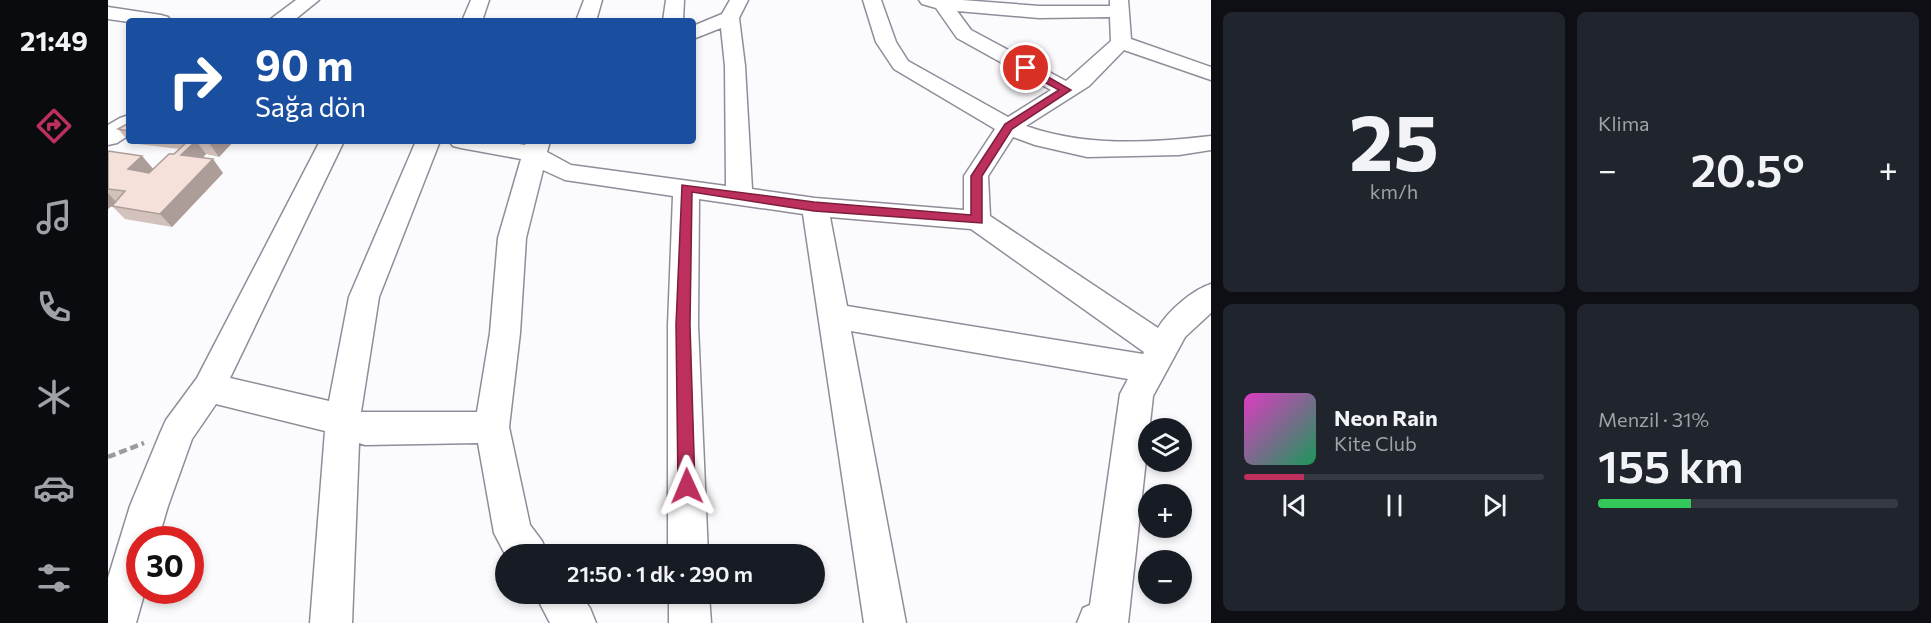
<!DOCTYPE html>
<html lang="tr">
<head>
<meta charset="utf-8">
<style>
  :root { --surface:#171b24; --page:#20242c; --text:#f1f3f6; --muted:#9ea1a6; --line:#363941; --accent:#bd2f5c }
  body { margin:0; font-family:Commissioner,sans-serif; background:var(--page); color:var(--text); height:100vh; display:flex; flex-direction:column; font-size:22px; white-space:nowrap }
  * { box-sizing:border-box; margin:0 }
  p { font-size:20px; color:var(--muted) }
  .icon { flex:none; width:33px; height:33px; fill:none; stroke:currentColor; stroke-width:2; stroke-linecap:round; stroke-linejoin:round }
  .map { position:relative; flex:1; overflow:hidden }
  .details { display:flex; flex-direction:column; gap:12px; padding:12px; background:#0d0f14; width:720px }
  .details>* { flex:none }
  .hud { position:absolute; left:18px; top:18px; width:570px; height:126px; border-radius:6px; box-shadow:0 3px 9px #0003; background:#1a4fa0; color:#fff; overflow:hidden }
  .buttons { position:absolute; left:1030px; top:418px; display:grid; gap:12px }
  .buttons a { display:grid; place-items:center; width:54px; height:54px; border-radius:50%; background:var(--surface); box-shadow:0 3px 9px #0003; font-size:30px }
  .speed { position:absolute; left:18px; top:526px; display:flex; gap:12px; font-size:30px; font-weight:700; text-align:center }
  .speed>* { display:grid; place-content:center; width:78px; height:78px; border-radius:50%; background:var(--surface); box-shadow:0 3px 9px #0003; line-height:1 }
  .speed .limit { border:9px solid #d22; background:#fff; color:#111 }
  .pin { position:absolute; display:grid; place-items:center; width:51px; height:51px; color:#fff; margin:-26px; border:3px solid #fff; border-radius:50%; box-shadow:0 2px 6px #0007 }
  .me { position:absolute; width:66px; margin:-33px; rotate:359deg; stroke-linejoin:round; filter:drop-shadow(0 0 4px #0008) }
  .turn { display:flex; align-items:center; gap:21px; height:126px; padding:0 30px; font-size:27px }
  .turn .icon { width:78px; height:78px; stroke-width:2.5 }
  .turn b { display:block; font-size:42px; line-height:51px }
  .big { font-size:45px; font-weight:600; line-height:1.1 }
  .details .card { flex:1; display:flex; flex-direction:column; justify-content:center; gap:9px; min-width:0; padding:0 21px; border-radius:9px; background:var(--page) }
  .details .dial { align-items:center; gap:0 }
  .dial b { font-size:78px; line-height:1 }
  .song { display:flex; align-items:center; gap:18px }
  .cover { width:72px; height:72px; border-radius:9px; background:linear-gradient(135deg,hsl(310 70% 55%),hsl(150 70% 35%)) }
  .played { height:6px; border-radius:3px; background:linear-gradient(90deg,var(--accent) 20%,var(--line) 20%) }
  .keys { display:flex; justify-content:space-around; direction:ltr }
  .heat { display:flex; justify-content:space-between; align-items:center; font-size:33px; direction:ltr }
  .charge { height:9px; border-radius:4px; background:linear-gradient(90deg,#34c759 31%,var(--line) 0) }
  .details .tiles { flex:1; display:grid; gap:12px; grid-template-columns:repeat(2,1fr) }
  .trip { position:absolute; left:387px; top:544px; width:330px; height:60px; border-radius:30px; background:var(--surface); box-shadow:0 3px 9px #0003; font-weight:600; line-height:60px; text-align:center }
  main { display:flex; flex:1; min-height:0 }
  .menu { display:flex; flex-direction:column; width:108px; justify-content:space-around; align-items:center; background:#090b0e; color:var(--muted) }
  .menu .icon { width:42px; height:42px }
  .menu .on { color:var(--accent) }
  .menu b { font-size:27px; color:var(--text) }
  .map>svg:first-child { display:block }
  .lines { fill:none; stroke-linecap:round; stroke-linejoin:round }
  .minor-casing { stroke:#908c9a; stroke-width:3 }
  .tertiary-casing { stroke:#908c9a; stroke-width:3 }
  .path { stroke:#9c9a9e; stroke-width:4.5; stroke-dasharray:8 4; stroke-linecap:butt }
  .minor { fill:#fff; fill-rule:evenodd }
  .tertiary { fill:#fff; fill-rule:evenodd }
  .wall { fill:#d3c1bb }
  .shaded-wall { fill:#ac9d99 }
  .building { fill:#f5e0da; stroke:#ac9d99; stroke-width:1.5 }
  .route { fill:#bd2f5c; stroke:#7b1f3c; stroke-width:1.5 }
</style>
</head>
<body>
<main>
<nav class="menu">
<b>21:49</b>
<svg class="icon on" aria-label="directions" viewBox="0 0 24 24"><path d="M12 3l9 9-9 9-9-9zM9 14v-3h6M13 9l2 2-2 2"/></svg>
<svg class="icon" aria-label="music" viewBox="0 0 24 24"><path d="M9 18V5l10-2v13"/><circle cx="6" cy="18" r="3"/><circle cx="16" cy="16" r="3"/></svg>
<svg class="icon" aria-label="phone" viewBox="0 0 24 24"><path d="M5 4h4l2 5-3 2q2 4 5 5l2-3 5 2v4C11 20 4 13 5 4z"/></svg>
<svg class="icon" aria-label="climate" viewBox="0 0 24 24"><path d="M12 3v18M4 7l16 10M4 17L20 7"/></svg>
<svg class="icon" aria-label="car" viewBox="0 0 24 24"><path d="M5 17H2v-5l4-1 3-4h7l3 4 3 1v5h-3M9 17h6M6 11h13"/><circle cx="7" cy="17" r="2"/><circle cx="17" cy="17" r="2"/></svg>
<svg class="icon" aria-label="filters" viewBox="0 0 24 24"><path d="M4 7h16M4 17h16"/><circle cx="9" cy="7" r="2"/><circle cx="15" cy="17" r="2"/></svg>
</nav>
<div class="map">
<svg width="1103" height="623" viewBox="0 0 1103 623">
  <rect width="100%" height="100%" fill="#fbfafd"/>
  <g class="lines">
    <defs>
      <path id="minor" d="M 363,0 L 381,0 L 374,21 L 354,21 Z
        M 476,0 L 494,0 L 488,21 L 468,21 Z
        M 558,0 L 576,0 L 575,21 L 555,21 Z
        M 622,0 L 640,0 L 631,18 L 637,66 L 644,189 L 707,198 L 856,210 L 856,176 L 887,129 L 786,69 L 768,42 L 755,0 L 773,0 L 788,42 L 800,61 L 900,117 L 943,90 L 849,38 L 828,8 L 814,4 L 811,0 L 854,0 L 931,6 L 1002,6 L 1002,0 L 1020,0 L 1023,39 L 1103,67 L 1103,80 L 1016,50 L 981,86 L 918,126 C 977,147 1041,143 1103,136 L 1103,150 L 1071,155 L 979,157 L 927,145 L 905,137 L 880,176 L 882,216 L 1050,328 C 1060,311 1084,290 1103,284 L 1103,313 L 1077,337 L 1045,396 L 1020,623 L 969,623 L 975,608 L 982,605 L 1012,394 L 1020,379 L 743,331 L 798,623 L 756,623 L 695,214 L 591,199 L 590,325 L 600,555 L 560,555 L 560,325 L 565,196 L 457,180 L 435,170 L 418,238 L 412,333 L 401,427 L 422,525 L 434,541 L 440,555 L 398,556 L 386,533 L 370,443 L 257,445 L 251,443 L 244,623 L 202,623 L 217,431 L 108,404 L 84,439 L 60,506 L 50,540 L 32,540 L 32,591 L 37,591 L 28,623 L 0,623 L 0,578 L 22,506 L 53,431 L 58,420 L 89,378 L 212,141 L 236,141 L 122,378 L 221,401 L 241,297 L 308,141 L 332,141 L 271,297 L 253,412 L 369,412 L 382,333 L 390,238 L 413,159 L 353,148 L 345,146 L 341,141 L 395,141 L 417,145 L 418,141 L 442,141 L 439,152 L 463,165 L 618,186 L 617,66 L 613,28 L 585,39 L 585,26 L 614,14 ZM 849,11 L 931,18 L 1002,17 L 1003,41 L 958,81 L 863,30 ZM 722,217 L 863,229 L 1036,352 L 1035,354 L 739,306 Z
        M 0,7 L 53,15 L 60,17 L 63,21 L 21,22 L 0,19 Z
        M 427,594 L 472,594 L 482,608 L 488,623 L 442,623 Z
        M 561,594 L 601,594 L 603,623 L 561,623 Z"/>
      <path id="tertiary" d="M 188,0 L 211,0 L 185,21 L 160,21 Z
        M 21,115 L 21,135 L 9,143 L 0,145 L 0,125 L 12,118 Z"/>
    </defs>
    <use href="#minor" class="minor-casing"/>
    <use href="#tertiary" class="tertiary-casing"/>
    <path class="path" d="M 0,457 L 36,443"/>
    <use href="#minor" class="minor"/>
    <use href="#tertiary" class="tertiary"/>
  </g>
  <path class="wall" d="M 21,123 L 21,141 L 126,141 L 111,157 L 98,154 L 95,158 L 115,173 L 64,227 L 17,219 L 4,206 L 5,205 L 0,209 L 0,151 L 34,156 L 45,169 L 66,154 L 71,149 L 22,143 L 10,129 Z"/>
  <path class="shaded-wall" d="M 88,141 L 98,154 L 84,169 L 73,155 Z
    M 103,141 L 126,141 L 111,157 L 101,143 Z
    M 34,156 L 46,170 L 32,182 L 20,169 Z
    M 105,159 L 115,173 L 64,227 L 52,214 Z
    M 0,193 L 8,202 L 0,209 Z"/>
  <path class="building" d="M 21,123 L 21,131 L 10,129 Z
    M 80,141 L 88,141 L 73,155 L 105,159 L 52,214 L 4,206 L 17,191 L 0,189 L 0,151 L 34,156 L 20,169 L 41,173 L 61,154 L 66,154 Z
    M 90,141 L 103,141 L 101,143 Z"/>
  <path class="route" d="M 914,66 L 921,66 L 963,90 L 904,129 L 874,176 L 874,223 L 706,211 L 584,192 L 582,325 L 587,486 L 584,492 L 579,494 L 573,492 L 570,486 L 568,325 L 574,185 L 706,202 L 863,215 L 863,176 L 897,124 L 951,90 L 914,70 Z"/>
</svg>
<div class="buttons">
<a><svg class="icon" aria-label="layers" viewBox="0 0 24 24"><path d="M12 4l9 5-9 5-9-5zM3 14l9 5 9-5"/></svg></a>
<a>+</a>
<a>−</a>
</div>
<div class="speed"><div class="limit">30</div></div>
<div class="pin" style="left:918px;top:68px;background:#d93025"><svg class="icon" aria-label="arrive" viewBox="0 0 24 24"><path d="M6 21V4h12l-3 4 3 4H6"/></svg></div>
<svg class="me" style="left:579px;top:486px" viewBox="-20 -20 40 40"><path d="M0-17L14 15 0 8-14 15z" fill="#bd2f5c" stroke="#fff" stroke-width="4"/></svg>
<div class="trip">21:50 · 1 dk · 290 m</div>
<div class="hud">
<div class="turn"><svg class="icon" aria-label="right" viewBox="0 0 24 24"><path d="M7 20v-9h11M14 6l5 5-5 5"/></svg><div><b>90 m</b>Sağa dön</div></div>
</div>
</div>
<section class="details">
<div class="tiles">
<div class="card dial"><b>25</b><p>km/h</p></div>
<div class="card"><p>Klima</p>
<div class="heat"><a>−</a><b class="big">20.5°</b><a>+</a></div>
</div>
<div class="card">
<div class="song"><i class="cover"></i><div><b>Neon Rain</b><p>Kite Club</p></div></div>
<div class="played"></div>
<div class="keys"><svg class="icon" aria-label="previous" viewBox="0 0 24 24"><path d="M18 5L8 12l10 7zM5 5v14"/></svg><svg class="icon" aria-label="pause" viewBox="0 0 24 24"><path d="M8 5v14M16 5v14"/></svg><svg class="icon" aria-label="next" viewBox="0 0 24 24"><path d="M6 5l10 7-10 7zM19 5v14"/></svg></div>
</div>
<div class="card"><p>Menzil · 31%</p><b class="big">155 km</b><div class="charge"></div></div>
</div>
</section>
</main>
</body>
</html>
